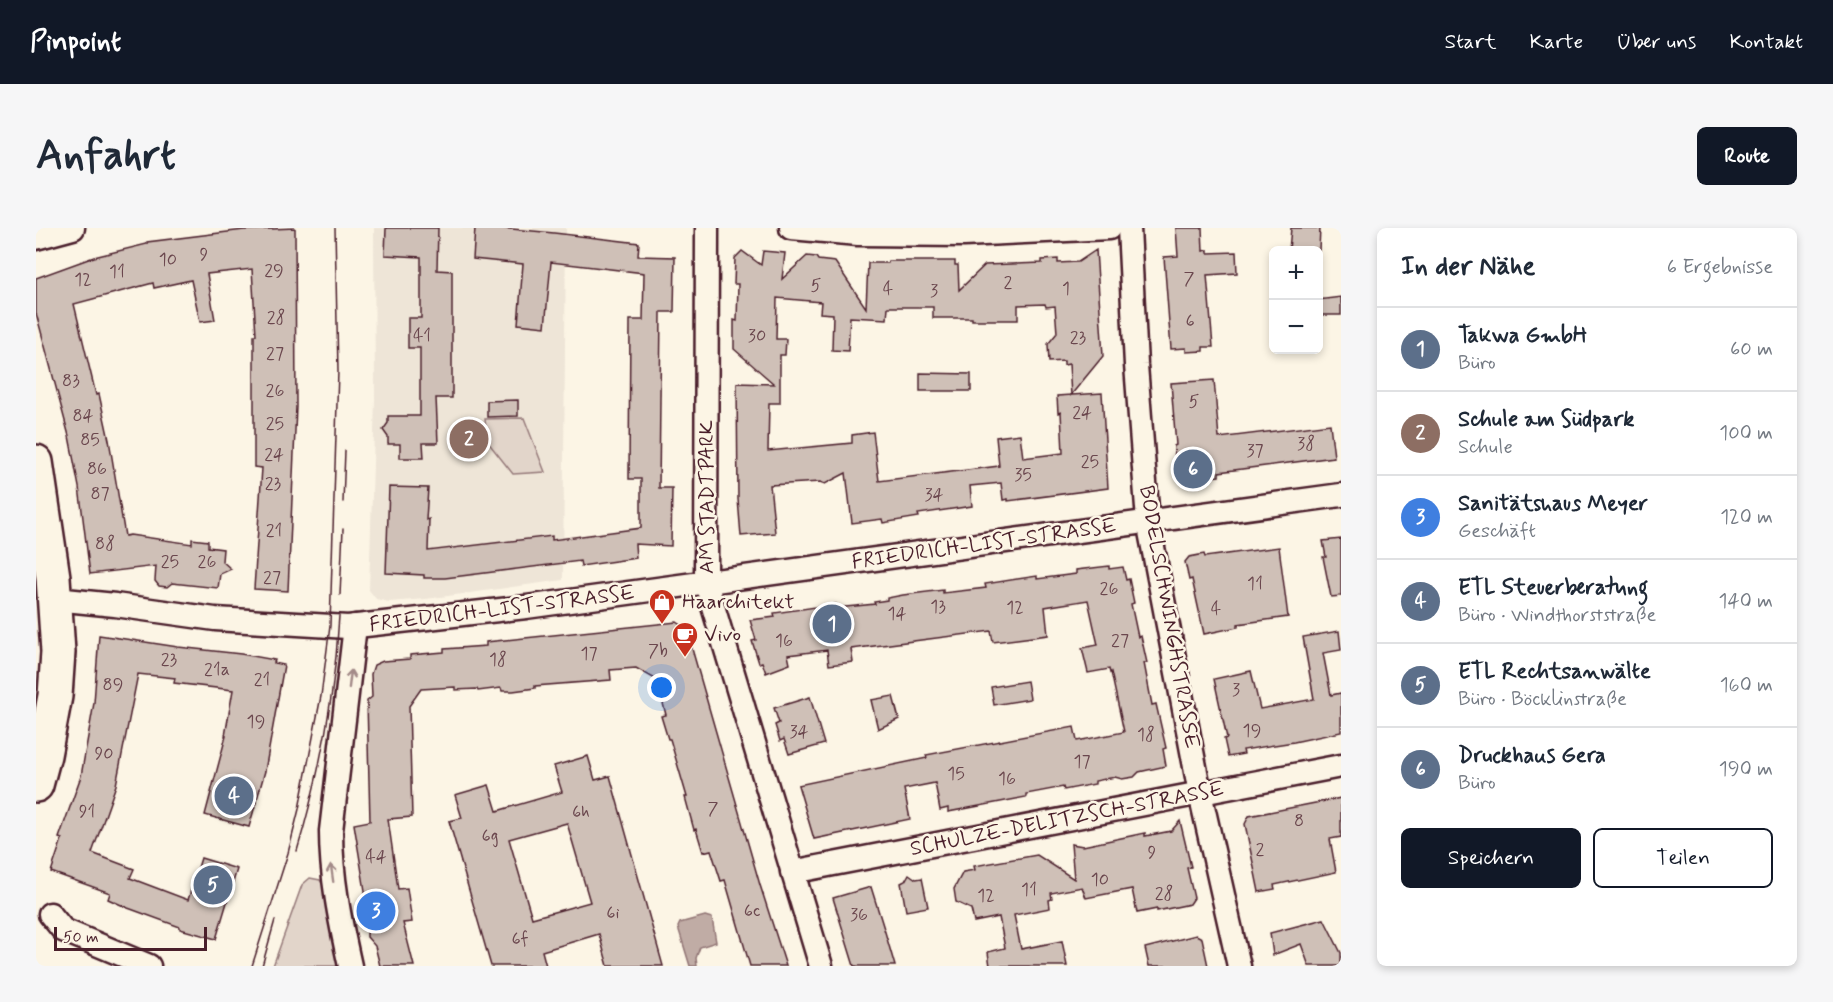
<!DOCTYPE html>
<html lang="de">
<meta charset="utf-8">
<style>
:root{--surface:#fff;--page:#f6f6f7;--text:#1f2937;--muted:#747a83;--line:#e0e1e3;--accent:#111827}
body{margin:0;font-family:Mynerve,sans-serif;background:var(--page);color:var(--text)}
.controls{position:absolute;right:18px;top:18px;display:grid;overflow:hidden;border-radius:9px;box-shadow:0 3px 9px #0003}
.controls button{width:54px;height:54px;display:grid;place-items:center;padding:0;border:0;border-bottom:2px solid var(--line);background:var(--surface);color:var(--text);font:30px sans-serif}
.scale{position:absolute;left:18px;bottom:15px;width:153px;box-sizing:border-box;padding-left:6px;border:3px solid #4a1f2b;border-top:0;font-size:16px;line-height:21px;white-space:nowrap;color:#4a1f2b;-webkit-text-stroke:4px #fcf5e5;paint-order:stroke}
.you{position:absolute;left:626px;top:460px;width:21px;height:21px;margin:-15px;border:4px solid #fff;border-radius:50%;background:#1a73e8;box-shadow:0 0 0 9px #1a73e833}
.badge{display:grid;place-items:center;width:39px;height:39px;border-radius:50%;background:var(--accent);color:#fff;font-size:20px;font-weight:700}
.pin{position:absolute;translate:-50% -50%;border:3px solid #fff;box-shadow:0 2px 6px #0006}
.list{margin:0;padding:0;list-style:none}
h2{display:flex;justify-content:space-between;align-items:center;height:78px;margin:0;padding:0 24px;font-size:26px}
h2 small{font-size:20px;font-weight:400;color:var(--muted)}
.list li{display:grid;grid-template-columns:39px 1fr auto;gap:18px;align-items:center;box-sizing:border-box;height:84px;padding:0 24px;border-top:2px solid var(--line)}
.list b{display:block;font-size:22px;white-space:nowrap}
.list p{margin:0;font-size:20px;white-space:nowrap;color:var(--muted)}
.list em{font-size:20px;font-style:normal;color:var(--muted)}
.actions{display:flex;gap:12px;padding:18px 24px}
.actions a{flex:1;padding:14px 0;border:2px solid var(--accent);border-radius:9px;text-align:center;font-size:21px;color:var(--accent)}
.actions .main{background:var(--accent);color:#fff}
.map{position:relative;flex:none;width:1305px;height:738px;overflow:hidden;border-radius:9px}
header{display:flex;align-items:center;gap:36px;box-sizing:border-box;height:84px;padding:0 30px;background:var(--accent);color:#fff}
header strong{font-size:28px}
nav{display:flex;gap:33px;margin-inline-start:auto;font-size:21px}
.intro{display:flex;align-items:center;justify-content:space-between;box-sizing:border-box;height:144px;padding:0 36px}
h1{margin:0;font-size:42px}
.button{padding:15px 27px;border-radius:9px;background:var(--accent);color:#fff;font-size:21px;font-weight:700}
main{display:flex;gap:36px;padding:0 36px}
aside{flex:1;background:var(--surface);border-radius:9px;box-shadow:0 3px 9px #0003}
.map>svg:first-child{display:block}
.built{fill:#eee5d7}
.green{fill:#e2d5ca;stroke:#967a7a;stroke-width:1.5}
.water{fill:#c0aca5;stroke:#917474;stroke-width:1.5}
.building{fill:#cfc0b7;stroke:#4a1f2b;stroke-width:1.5;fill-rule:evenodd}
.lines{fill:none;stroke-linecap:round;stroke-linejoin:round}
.street-casing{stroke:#4a1f2b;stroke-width:27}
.secondary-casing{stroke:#4a1f2b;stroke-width:38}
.street{stroke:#fcf5e5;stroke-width:22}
.secondary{stroke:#fcf5e5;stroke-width:33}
.tram{stroke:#4a1f2b;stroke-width:1.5}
.oneway{stroke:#a38a88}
.labels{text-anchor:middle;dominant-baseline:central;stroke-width:5;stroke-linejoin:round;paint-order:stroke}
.number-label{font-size:18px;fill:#6b474e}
.street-label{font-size:21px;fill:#4a1f2b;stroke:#fcf5e5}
.poi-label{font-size:21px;fill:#4a1f2b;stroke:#fcf5e5;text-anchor:start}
</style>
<header>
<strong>Pinpoint</strong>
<nav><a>Start</a><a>Karte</a><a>Über uns</a><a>Kontakt</a></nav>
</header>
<div class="intro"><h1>Anfahrt</h1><a class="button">Route</a></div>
<main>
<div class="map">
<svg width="1305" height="738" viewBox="0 0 1305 738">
<rect width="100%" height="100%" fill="#fcf5e5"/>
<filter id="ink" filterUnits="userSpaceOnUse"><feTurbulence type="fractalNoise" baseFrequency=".0167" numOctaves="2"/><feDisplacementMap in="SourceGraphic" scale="12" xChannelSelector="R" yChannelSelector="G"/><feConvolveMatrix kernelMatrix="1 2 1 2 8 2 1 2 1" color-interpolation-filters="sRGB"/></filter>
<g filter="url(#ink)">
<!-- built -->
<path class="built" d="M338 0H530L527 352 390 371 353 374 340 371 333 362 339 172Z"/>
<!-- green -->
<g class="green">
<path d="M488 190 509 244 477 246 451 213 449 191Z"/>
<path d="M274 650 284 652 288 658 305 738H237L266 657Z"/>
</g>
<!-- water -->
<path class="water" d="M669 688 676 690 680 714 664 719 660 730 661 738H654L642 699 644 695Z"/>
<!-- building -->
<g class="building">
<path d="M259 0 260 179 252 363 218 361 226 240 218 239V107H220L216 41 171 46 179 92 164 94 155 52 118 60 117 55 38 76 60 167 63 166 73 212 89 308 94 307 156 316V311L172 313V319L187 321 186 333 195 341 184 346 182 360 136 355 131 359 123 358 119 353 120 338 54 346 43 259 33 208 0 85V50L58 29 111 16V14L208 2Z"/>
<path d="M350 0H402L401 42 416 43V170H400L402 215H387L388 230H364V216H352V209L347 202 352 195V188H384V120H372V90H385V29L349 27Z"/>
<path d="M439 0H465L518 5 603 15 602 28 639 29 638 84H625L623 260H636L635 318 599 316 600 330 545 338 544 333 409 350H388V347L350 345 353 259 392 260 390 292 393 291 392 323 516 308V312L605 300V251H593L594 92H607L608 45 515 34 509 99 482 96 487 36 437 31Z"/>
<path d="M1140 0H1166L1167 23 1172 22V25L1200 24 1201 45 1171 47 1177 119H1167V123L1150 124V120L1135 121 1128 29 1142 28Z"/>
<path d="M1255 0H1284L1283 22H1253Z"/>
<path d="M1060 22 1067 128 1035 167 1033 136 1028 137V133L1013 134 1012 116 1021 105 1019 78 1010 79 1009 76 982 77V92H936V90H897V79H852L851 91 814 89 812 123 796 122 797 86 784 85 785 74 741 70 740 111H750L749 127H744V175H733L732 223 816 215V207L837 204 843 253 963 238 960 209 984 206 987 230 1027 225 1025 184 1022 185 1021 168 1066 165 1072 260 972 273V271L967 272 965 255 934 258 936 278 882 286 883 289 847 295 846 291 816 295 810 245 789 256 784 254 734 257 739 305 705 308 702 271 701 155 738 156 698 121V92L701 93 702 56H698L699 30 706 23 725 37 727 23 749 25 746 51 771 28 780 29 782 32 799 34 830 80 832 35H852V33H919V37H922L923 62 949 37 1006 35V32L1022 31V35L1042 34Z"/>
<path d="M1305 69V87H1282V72Z"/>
<path d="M884 145 935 146V163H884Z"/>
<path d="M1178 152 1183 210 1294 196 1298 229 1183 244V248L1151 251 1140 245 1138 218 1140 217 1135 155Z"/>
<path d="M482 172V188L451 189V173Z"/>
<path d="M1305 311V368L1295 369 1287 329H1290L1287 313Z"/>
<path d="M1243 319 1252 389 1202 396V399L1168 406 1156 351 1153 352 1149 334 1153 329 1168 326 1169 329Z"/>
<path d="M1073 338V341L1087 339 1090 352 1093 351 1098 375 1095 376 1102 409 1105 408 1111 435H1108L1116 477 1120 476 1130 520 1127 521 1130 538 1103 544 1098 549 1086 551 1079 549 1059 553V556L1028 562 1027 559 990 566V569L912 584V580L904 582 899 555 868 561 874 591 778 611 762 557 891 530 890 527 1038 499 1041 513 1088 504 1075 444 1074 445 1073 441 1052 445 1046 420 1062 417 1052 372 1009 379 1012 407 957 414 955 403 815 421 817 434 793 437 791 422 752 427 754 436 730 445 726 434 723 435 716 413 720 412 714 392 739 389 738 385 800 376V380L839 376 838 374 851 372V370L867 367 907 362V365L950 360 949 356 1001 348V351L1040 346V342Z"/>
<path d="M641 394 650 400 724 657 750 738H714L689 652 685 653 675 622 667 624 660 601 658 602 649 569H651L634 511H632L625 488 630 487 621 452 600 440 574 442 575 452 499 458V460L477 463H466L465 460 442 463 441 461 419 462V459L385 461 373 478 376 589 352 591 362 661 371 660 376 694 367 695 378 738H344L339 718 331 709V705L335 699 318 596 334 593 331 473 336 469 335 446 338 437 347 433 374 431V427L408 424V421L450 418V414Z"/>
<path d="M1303 403 1305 422 1287 425 1295 467 1305 465V504L1258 514 1207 522 1208 526 1192 529 1188 511 1191 510 1178 451 1215 443 1224 481 1278 471 1267 409Z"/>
<path d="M63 407 142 419 205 426 239 432 238 435 248 437 229 543 213 599 169 587 190 508H189L197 462 138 455 139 450 102 446 80 557 56 625 98 641 94 650 152 672 165 630 201 641 180 711 144 701V699L92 680 72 671 74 665 15 644 26 611 23 610 45 548 58 475Z"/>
<path d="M991 453 994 471 958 477 955 459Z"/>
<path d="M857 468 863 491 842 501 835 472Z"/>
<path d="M774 469 788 516 753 526 748 511 744 513 739 497 743 495 738 480Z"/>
<path d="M552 528 559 552 574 548 627 738H572L563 706 506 723 510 738H455L413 593 426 590 419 567 453 557 461 583 526 564 518 538ZM531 595 554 674 496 690 473 611Z"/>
<path d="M1305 570V609L1294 611 1300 644 1238 657 1239 661 1223 664 1209 596 1213 588Z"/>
<path d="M1144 593 1155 639 1151 640 1158 670 1154 676 1121 683V681L1101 685 1096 661 1050 670 1046 659 1015 665 1016 671 1013 672 1014 680 978 687 985 721 1026 713 1031 738H954L952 724 969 720 963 689 938 694 935 681 920 674 918 661 927 644 939 642 938 638 1001 627 1038 651 1035 616 1047 618 1109 605V608L1135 603Z"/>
<path d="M873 646 880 651 886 650 892 679 870 683 865 655 869 653Z"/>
<path d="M835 659 849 704 859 738H818L797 670Z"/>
<path d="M1288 691 1305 725V738H1273L1265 716 1237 727 1234 705Z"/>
<path d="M1160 707 1166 710 1172 738H1113L1109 720Z"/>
</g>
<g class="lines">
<!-- street casing -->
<g class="street-casing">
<g id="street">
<path d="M671 0 670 355 785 738"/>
<path d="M755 0 822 6 928 7 1073 0"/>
<path d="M1093 0 1100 137 1112 293 1164 565 1203 738"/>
<path d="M0 10 37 0"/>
<path d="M19 371 79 377 179 391 312 399 490 379 1305 267"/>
<path d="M756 644 1305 538"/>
<path d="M14 686 27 702 113 738"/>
<path d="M314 738C304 693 295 649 295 603L319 398"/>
</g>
</g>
<!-- secondary casing -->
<g class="secondary-casing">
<path id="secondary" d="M0 234 17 349 22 424 19 468 8 527 0 557"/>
</g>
<!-- street -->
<use href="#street" class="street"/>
<!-- secondary -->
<use href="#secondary" class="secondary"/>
<!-- tram -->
<g class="tram">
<path d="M307 274 309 223"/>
<path d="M304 367 307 301"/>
<path d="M261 623C284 546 299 468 303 388"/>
<path d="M216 738 252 625 263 581 285 468 294 398 302 143 299 0"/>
<path d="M226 738 239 692"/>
</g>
</g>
<!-- one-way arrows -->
<defs><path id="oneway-shaft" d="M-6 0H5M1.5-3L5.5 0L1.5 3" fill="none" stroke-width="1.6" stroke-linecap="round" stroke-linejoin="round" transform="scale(1.5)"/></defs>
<g class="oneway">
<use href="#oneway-shaft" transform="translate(314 451) rotate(-83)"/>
<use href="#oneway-shaft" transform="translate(296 645) rotate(-98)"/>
</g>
</g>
<!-- icons -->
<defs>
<g id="shop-pin" transform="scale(1.35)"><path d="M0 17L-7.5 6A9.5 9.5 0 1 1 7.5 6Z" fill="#c8321e" stroke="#fcf5e5"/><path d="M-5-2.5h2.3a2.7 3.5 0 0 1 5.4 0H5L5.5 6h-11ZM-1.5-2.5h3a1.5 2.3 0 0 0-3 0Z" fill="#fff"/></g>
<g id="cafe-pin" transform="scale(1.35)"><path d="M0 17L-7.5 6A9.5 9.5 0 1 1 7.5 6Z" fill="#c8321e" stroke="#fcf5e5"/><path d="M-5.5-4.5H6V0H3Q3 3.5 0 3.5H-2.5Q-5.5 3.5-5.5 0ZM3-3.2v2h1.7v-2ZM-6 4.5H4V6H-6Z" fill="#fff"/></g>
</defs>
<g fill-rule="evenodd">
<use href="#shop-pin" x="626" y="374"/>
<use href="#cafe-pin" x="649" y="407"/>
</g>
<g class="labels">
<!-- number labels -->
<g class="number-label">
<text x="168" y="27">9</text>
<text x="132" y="32">10</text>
<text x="238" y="43">29</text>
<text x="81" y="44">11</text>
<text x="1153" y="51">7</text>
<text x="47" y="52">12</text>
<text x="972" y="55">2</text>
<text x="780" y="58">5</text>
<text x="852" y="61">4</text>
<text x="1030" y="61">1</text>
<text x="898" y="63">3</text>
<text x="240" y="90">28</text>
<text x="1154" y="93">6</text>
<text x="386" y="108">41</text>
<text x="721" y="108">30</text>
<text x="1042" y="110">23</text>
<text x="239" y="126">27</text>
<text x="35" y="153">83</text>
<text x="239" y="163">26</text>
<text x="1158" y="174">5</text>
<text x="1046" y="185">24</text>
<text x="47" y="188">84</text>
<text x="239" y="196">25</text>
<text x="54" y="212">85</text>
<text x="1270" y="216">38</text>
<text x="1219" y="223">37</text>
<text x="238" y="227">24</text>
<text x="1054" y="234">25</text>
<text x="61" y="241">86</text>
<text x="987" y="247">35</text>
<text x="237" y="256">23</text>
<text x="64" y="266">87</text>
<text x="898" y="267">34</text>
<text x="238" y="303">21</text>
<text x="69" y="316">88</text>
<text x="134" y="334">25</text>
<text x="171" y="334">26</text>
<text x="236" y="350">27</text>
<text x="1219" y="356">11</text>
<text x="1073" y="361">26</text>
<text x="902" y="379">13</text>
<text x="979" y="380">12</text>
<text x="1180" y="381">4</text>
<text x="861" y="386">14</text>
<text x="748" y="413">16</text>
<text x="1084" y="413">27</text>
<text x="622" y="423">7b</text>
<text x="553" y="426">17</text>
<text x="133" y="432">23</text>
<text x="462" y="432">18</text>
<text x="181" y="442">21a</text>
<text x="226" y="452">21</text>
<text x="77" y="457">89</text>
<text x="1200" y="462">3</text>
<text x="220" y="494">19</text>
<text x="1216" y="503">19</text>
<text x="763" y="504">34</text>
<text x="1110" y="507">18</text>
<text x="68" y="526">90</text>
<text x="1046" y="534">17</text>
<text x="920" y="546">15</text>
<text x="971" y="551">16</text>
<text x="677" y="581">7</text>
<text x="51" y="584">91</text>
<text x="545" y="584">6h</text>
<text x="1263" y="593">8</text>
<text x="454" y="608">6g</text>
<text x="1224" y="622">2</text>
<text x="1116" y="625">9</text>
<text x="340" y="629">44</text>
<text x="1064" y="652">10</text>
<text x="993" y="662">11</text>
<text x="1128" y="666">28</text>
<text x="950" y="668">12</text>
<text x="716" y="683">6c</text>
<text x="577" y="685">6i</text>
<text x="823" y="687">36</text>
<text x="484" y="711">6f</text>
</g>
<!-- street labels -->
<g class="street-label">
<text transform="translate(671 269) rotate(-90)">AM STADTPARK</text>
<text transform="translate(948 316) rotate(-8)">FRIEDRICH-LIST-STRASSE</text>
<text transform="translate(466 381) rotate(-7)">FRIEDRICH-LIST-STRASSE</text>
<text transform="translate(1133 389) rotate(80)">BODELSCHWINGHSTRASSE</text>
<text transform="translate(1031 591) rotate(-11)">SCHULZE-DELITZSCH-STRASSE</text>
</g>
<!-- poi labels -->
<g class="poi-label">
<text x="646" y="374">Haarchitekt</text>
<text x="668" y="407">Vivo</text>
</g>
</g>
</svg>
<div class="controls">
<button>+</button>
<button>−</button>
</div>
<div class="scale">50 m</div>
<div class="you"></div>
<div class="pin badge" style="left:796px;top:396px;background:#5c6f8a">1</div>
<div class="pin badge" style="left:433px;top:211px;background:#8d6e63">2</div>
<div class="pin badge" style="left:340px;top:683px;background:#3f7fe0">3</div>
<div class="pin badge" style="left:198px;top:568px;background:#5c6f8a">4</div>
<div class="pin badge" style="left:177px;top:657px;background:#5c6f8a">5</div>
<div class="pin badge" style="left:1157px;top:241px;background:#5c6f8a">6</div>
</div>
<aside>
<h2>In der Nähe<small>6 Ergebnisse</small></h2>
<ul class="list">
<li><span class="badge" style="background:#5c6f8a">1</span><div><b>Takwa GmbH</b><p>Büro</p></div><em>60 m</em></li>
<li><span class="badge" style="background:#8d6e63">2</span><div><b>Schule am Südpark</b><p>Schule</p></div><em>100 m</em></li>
<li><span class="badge" style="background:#3f7fe0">3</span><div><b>Sanitätshaus Meyer</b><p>Geschäft</p></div><em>120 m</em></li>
<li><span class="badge" style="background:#5c6f8a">4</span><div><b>ETL Steuerberatung</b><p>Büro · Windthorststraße</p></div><em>140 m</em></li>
<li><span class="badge" style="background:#5c6f8a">5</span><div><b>ETL Rechtsanwälte</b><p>Büro · Böcklinstraße</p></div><em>160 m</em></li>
<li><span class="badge" style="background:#5c6f8a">6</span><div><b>Druckhaus Gera</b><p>Büro</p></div><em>190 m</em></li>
</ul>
<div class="actions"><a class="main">Speichern</a><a>Teilen</a></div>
</aside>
</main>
